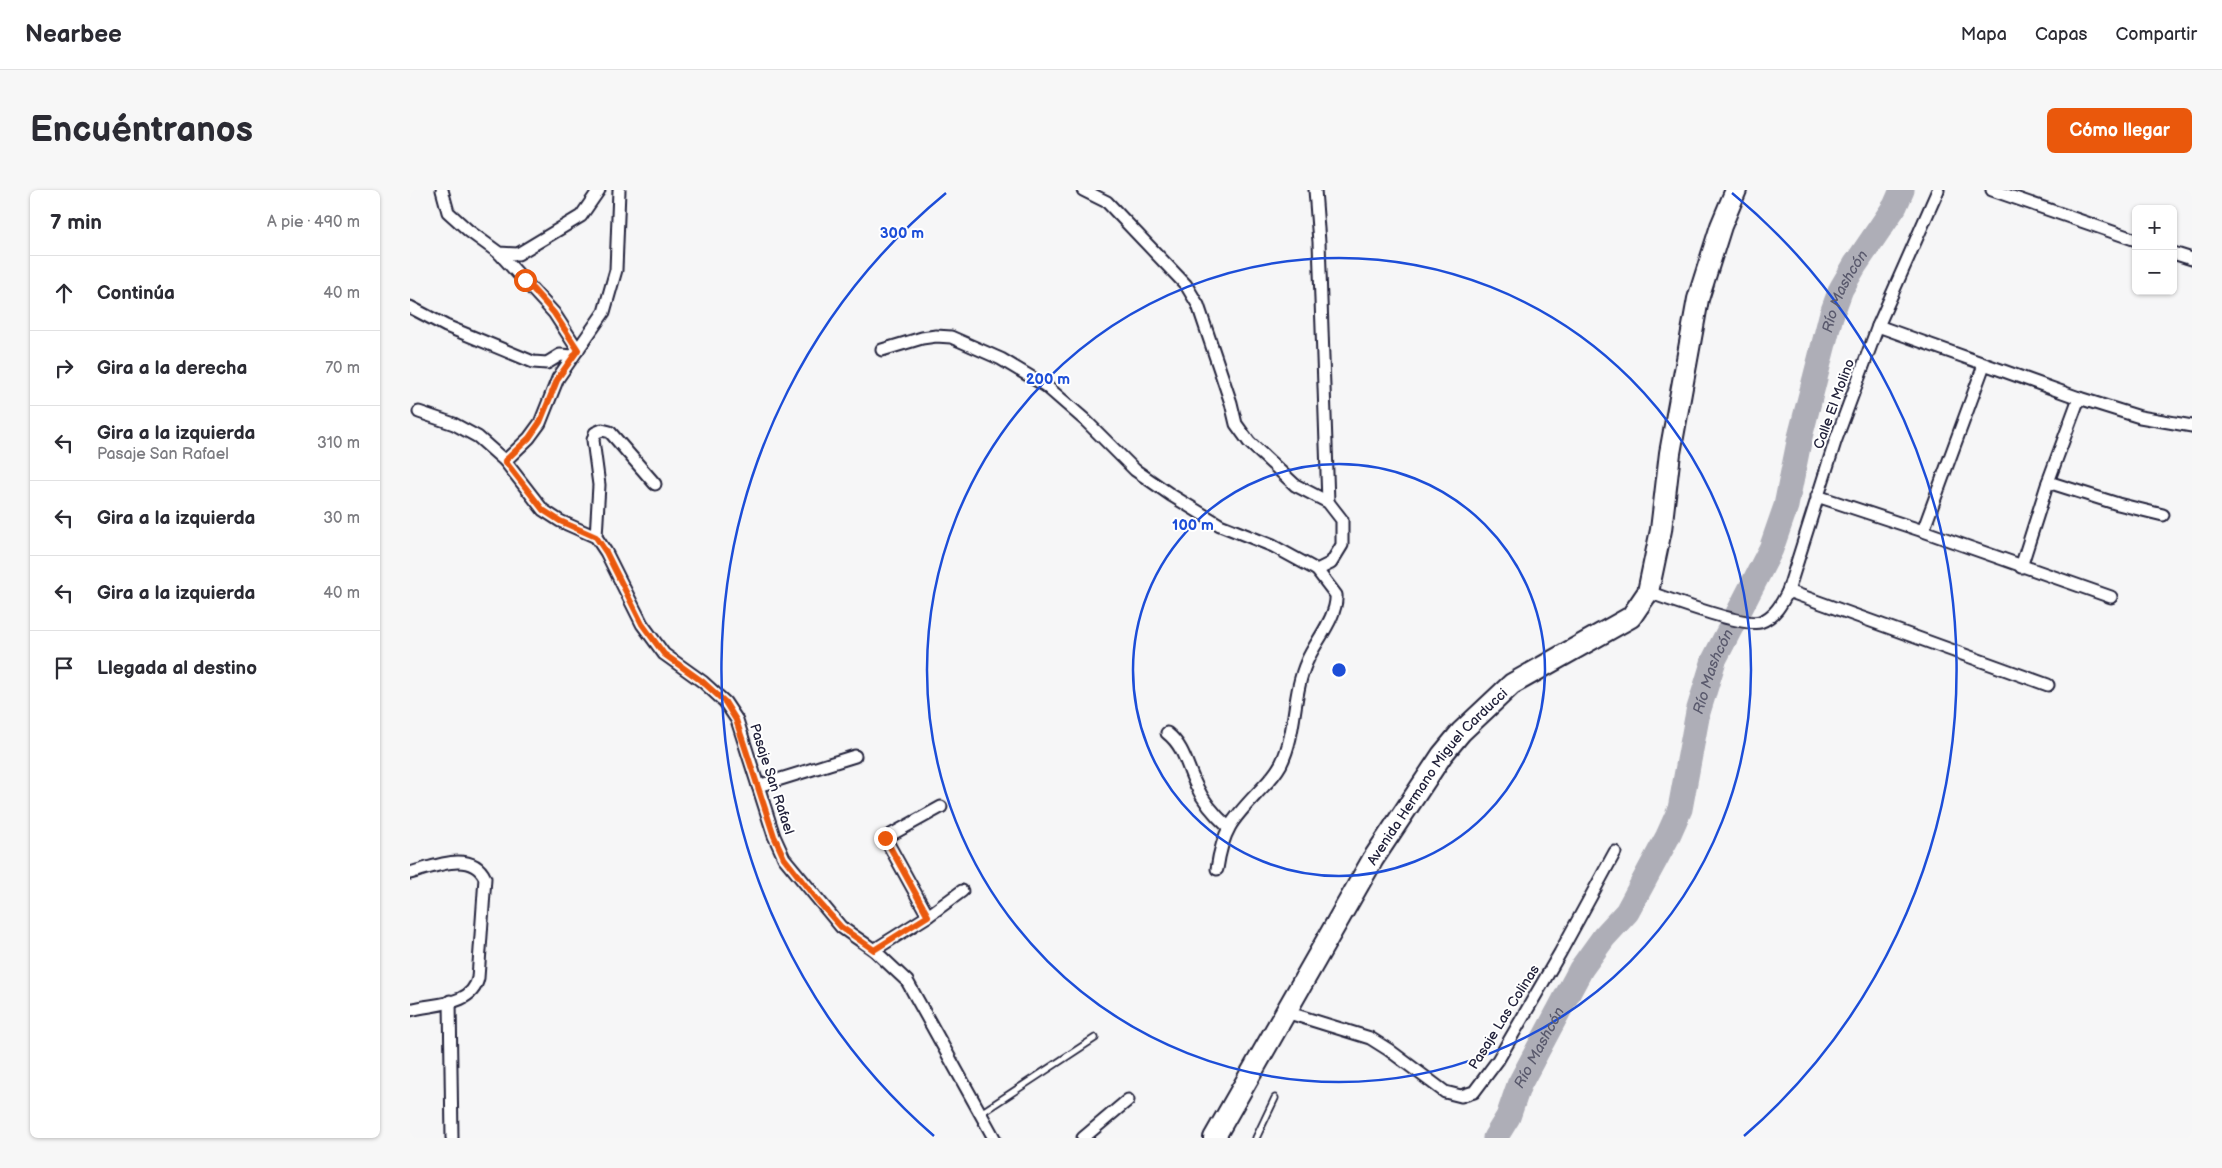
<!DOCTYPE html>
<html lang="es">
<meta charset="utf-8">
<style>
:root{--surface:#fff;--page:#f7f7f7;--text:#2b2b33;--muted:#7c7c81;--line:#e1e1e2;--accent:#ea580c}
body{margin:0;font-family:"Balsamiq Sans",sans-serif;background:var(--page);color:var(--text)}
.controls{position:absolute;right:15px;top:15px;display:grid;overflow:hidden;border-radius:8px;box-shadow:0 1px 4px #0004}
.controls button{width:45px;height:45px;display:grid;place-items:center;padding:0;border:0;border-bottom:1px solid var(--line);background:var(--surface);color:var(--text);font:25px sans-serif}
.stop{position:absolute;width:15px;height:15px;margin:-11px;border:4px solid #ea580c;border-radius:50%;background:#fff}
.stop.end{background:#ea580c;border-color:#fff;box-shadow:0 1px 5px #0008}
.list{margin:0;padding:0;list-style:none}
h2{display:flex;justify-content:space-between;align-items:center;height:65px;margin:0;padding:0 20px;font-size:21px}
h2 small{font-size:16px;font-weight:400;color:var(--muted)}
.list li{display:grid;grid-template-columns:32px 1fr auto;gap:15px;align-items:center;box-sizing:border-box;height:75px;padding:0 20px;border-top:1px solid var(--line)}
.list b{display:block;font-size:19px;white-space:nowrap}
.list p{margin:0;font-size:16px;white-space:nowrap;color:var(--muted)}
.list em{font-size:16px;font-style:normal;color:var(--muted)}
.icon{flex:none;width:28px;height:28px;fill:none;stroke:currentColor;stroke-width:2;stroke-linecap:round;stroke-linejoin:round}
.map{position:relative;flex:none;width:1782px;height:948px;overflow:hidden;border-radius:8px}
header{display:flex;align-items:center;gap:30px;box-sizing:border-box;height:70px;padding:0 25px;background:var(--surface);border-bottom:1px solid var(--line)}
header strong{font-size:24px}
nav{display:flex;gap:28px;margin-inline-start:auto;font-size:18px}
.intro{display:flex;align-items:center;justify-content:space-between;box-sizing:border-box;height:120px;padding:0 30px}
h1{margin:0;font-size:35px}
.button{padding:12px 22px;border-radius:8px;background:var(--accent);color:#fff;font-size:18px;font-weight:700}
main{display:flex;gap:30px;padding:0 30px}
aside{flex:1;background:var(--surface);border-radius:8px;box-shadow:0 1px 4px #0004}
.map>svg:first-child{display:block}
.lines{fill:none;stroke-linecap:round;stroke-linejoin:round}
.river{stroke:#aeaeb7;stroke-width:25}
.lane-casing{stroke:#22223b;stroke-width:9}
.street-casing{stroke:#22223b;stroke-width:15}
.highway-casing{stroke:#22223b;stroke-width:24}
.lane{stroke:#fff;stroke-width:5.5}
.street{stroke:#fff;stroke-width:11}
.highway{stroke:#fff;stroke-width:20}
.route{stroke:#ea580c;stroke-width:6}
.ring{fill:none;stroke:#1d4ed8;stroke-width:2.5}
.labels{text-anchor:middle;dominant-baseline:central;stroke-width:4;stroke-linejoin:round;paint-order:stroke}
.street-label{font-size:14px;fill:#22223b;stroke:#fff}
.water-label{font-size:15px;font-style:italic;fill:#5a5a6d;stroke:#fff}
.centre{fill:#1d4ed8;stroke:#fff;stroke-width:2.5}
.ring-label{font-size:15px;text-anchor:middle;font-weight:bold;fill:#1d4ed8;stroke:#fff;stroke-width:4;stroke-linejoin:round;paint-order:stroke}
</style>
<header>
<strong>Nearbee</strong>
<nav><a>Mapa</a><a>Capas</a><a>Compartir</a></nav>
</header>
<div class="intro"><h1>Encuéntranos</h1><a class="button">Cómo llegar</a></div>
<main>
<aside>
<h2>7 min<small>A pie · 490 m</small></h2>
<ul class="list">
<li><svg class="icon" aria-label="ahead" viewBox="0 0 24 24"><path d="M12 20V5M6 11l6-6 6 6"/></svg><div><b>Continúa</b></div><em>40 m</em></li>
<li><svg class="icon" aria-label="right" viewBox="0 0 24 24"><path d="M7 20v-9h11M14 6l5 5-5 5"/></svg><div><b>Gira a la derecha</b></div><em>70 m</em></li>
<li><svg class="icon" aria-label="left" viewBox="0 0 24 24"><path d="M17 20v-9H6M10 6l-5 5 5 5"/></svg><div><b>Gira a la izquierda</b><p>Pasaje San Rafael</p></div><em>310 m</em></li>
<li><svg class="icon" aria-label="left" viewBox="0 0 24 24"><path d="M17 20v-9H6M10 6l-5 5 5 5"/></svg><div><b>Gira a la izquierda</b></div><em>30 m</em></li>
<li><svg class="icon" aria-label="left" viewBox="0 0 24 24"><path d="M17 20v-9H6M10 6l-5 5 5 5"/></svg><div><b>Gira a la izquierda</b></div><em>40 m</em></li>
<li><svg class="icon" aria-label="arrive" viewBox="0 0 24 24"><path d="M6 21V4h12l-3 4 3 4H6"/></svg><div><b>Llegada al destino</b></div></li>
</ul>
</aside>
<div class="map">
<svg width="1782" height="948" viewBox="0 0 1782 948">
<rect width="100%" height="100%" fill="#f6f6f7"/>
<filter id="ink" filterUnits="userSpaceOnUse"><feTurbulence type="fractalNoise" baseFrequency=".02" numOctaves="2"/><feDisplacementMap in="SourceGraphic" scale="10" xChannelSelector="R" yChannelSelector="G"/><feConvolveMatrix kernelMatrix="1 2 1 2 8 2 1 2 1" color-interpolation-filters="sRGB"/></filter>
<g filter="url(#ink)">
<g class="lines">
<!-- river -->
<path class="river" id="s1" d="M1085 948 1098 927 1109 895 1171 779 1194 747 1217 722 1257 648 1270 619 1288 522 1304 470 1361 359 1376 316 1390 247 1421 126 1431 99 1445 75 1485 16 1492 0"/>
<!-- lane casing -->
<g class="lane-casing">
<g id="lane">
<path d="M571 923 685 848"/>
<path d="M846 948 865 908"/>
</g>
</g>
<!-- street casing -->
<g class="street-casing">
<g id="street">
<path d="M32 0 38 22 59 41 89 63 108 64 171 26 189 0"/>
<path d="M905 0 909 52 918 312"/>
<path d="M1582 0 1726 50"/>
<path d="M89 63 144 123 168 160"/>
<path d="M1763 63 1782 69"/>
<path d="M0 117 36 136 123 172 137 173 150 165 163 166"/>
<path d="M1468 136 1669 208 1730 227 1782 236"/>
<path d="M472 160 512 148 526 146 541 147 591 169 636 196 675 230 725 280 761 305 810 335 863 356 907 380 921 373 932 355V330L918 312 885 295 839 252 826 234 821 213 788 115 776 95 697 12 673 0"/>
<path d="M9 222 44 234 68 247 95 271 133 320 150 331 186 347 196 362 232 434 254 464 293 492 315 512 327 530 364 646 374 668 431 737 464 760 497 791 584 948"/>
<path d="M95 271 119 248 130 233 148 188 194 122 206 80 209 0"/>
<path d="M1638 292 1708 314 1753 325"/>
<path d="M1407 306 1513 341 1701 407"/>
<path d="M1513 341 1574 175"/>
<path d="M186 347 189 295 183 250 185 243 192 240 200 242 245 294"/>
<path d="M1611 377 1638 292 1669 208"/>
<path d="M1378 401 1638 495"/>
<path d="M1238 402C1258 409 1334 437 1350 432 1365 427 1372 413 1378 401L1425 252 1468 136 1528 0"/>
<path d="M757 543C775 557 777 578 787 597 794 613 805 625 818 637"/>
<path d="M348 596 445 566"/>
<path d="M807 679C813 637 824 628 852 598 859 591 866 583 871 574 887 542 882 504 897 471 905 452 928 426 926 405L907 380"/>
<path d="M0 683C23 677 62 659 75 688L68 788C62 817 23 813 0 820"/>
<path d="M518 726 475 648 531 617"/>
<path d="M464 760 518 726 552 701"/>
<path d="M40 811 42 948"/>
<path d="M876 822 960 848 979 860 1035 902 1051 906 1064 902 1088 870 1150 763 1205 662"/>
<path d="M673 948 718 910"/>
</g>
</g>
<!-- highway casing -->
<g class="highway-casing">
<g id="highway">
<path id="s2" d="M804 948 963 669 1032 565 1051 542 1102 494 1221 427 1238 402 1251 340 1260 263 1288 109 1311 36 1326 0"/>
</g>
</g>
<!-- lane -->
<use href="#lane" class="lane"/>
<!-- street -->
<use href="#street" class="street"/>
<!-- highway -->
<use href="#highway" class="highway"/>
</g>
</g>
<g class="lines" filter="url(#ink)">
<!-- route -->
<path class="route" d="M115 90 144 123 168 160 148 188 130 232 119 248 95 271 133 320 150 331 186 347 196 362 232 434 254 464 293 492 315 512 326 530 364 646 374 668 407 710 431 737 464 760 518 726 475 648"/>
</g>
<!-- distance rings -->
<g class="ring">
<circle cx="929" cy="480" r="206"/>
<circle cx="929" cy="480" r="412"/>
<path d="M524 946A618 618 0 0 1 536 3M1322 3A618 618 0 0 1 1334 946"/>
</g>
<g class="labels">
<!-- street labels -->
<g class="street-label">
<text transform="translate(1424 214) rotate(-70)">Calle El Molino</text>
<text stroke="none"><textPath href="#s2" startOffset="426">Avenida Hermano Miguel Carducci</textPath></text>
<text transform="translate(362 589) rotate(72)">Pasaje San Rafael</text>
<text transform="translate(1094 827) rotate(-58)">Pasaje Las Colinas</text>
</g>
<!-- water labels -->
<g class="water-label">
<text stroke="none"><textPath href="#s1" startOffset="926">Río Mashcón</textPath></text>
<text stroke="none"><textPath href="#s1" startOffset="521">Río Mashcón</textPath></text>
<text stroke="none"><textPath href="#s1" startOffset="101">Río Mashcón</textPath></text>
</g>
</g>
<circle cx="929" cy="480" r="8" class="centre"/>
<g class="ring-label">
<text x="492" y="48">300 m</text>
<text x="638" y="194">200 m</text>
<text x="783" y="340">100 m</text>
</g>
</svg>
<div class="controls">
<button>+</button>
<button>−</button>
</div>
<div class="stop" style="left:115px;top:90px"></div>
<div class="stop end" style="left:475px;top:648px"></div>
</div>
</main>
